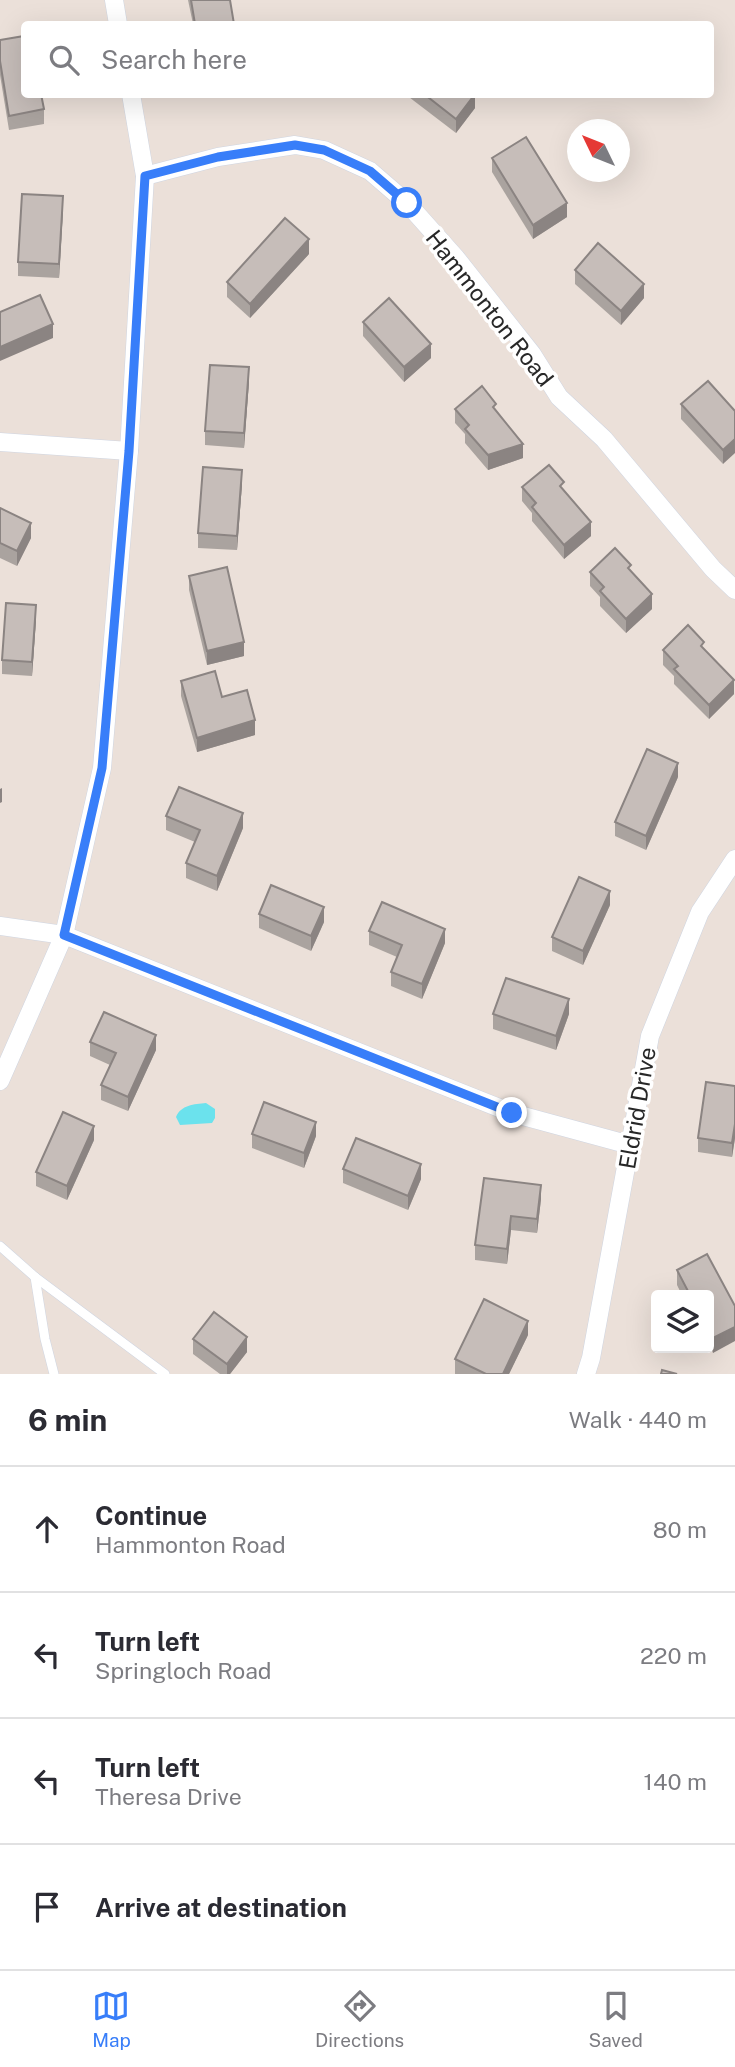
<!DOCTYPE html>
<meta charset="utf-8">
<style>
:root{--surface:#fff;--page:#f7f7f7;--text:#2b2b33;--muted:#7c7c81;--line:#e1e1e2;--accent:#387ef9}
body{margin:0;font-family:"Public Sans",sans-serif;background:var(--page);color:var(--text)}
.controls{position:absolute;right:21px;bottom:21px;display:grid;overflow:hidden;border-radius:7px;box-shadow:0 7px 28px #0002}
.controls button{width:63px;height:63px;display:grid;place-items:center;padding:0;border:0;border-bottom:2px solid var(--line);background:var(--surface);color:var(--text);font:35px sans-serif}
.compass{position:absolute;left:567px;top:119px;width:63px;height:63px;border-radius:50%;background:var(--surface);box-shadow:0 7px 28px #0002;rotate:313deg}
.stop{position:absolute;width:21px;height:21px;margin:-16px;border:5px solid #387ef9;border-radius:50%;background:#fff}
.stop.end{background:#387ef9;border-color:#fff;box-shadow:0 2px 7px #0008}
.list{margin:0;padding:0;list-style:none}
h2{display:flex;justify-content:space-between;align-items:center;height:91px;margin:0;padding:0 28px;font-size:30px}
h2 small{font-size:23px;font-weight:400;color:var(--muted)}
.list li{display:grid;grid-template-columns:46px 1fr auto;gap:21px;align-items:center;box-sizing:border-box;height:126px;padding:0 28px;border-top:2px solid var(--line)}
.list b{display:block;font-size:26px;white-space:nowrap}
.list p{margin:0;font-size:23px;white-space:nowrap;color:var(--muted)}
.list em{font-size:23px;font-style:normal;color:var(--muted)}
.icon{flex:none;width:38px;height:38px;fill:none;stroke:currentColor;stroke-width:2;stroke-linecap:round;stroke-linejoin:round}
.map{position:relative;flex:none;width:735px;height:1374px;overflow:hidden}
.search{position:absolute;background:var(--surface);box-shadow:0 7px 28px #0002;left:21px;right:21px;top:21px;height:77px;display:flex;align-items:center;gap:18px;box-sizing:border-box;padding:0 24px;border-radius:7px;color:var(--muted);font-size:26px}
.sheet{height:595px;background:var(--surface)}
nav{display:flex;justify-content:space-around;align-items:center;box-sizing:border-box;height:98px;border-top:2px solid var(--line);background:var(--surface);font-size:19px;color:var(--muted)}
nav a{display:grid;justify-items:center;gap:4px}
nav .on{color:var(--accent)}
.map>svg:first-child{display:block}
.water{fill:#6be2ed}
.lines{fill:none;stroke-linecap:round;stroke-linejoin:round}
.service-casing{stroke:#cfd5e1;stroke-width:10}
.minor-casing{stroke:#cfd5e1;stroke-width:19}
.service{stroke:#fff;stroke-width:9}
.minor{stroke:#fff;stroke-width:18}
.wall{fill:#aaa39f}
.shaded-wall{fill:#8b8482}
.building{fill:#c6bdb9;stroke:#8b8482;stroke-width:2}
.route{stroke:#387ef9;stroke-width:9}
.labels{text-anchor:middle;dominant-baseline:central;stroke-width:7;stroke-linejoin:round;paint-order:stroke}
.street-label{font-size:23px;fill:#282828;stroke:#fff}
</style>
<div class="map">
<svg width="735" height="1374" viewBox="0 0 735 1374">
<rect width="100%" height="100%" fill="#ebe0d9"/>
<!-- water -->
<path class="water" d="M206 1103 215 1109V1118L212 1123 180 1125 176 1117C181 1105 194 1104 206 1103Z"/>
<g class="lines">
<!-- service casing -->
<g class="service-casing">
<g id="service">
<path d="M0 1246 35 1277 165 1374"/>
<path d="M35 1277 45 1339 54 1374"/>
</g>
</g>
<!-- minor casing -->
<g class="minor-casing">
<g id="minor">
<path d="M114 0 118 24"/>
<path d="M145 176 218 157 295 145 324 150 370 171 407 203 456 258 532 354 559 397 604 439 713 569 735 590"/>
<path d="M0 442 129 451"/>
<path d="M0 926 64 935 512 1113 630 1145"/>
<path d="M0 1081 64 935 102 768 129 451 145 176 131 94"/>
<path d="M586 1374 591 1358 650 1036 700 912 735 859"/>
</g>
</g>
<!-- service -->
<use href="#service" class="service"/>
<!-- minor -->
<use href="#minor" class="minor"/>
</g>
<!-- wall -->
<g class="wall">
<path d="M188 0H230L234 24H193Z"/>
<path d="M0 40 44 109V124L9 130 0 75Z"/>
<path d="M405 94H475V108L456 133Z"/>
<path d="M492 158 567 217 533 239 492 172Z"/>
<path d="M63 210 59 278 18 276V262Z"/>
<path d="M309 254 250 318 227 297V282Z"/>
<path d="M575 270 644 298 621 325 575 284Z"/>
<path d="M363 322 431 358 404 382 363 336Z"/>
<path d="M249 382 244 448 205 445V431Z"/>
<path d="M681 404 735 411 723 464 681 419Z"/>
<path d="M455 409 496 411 523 458 488 470 465 443V434L455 423Z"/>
<path d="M242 484 237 550 198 548V533Z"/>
<path d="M522 487 564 490 591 536 564 559 532 521V513L522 501Z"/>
<path d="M0 508 31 538 17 566 0 558Z"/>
<path d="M590 572H631L652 609 626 633 600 606V597L590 586Z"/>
<path d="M189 576 244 656 207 665 189 590Z"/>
<path d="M36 620 32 676 2 674V660Z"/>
<path d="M704 649 734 694 709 719 674 684V676L663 665V650Z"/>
<path d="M181 681 222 697 255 735 197 752 181 696Z"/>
<path d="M678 777 646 850 615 836V822Z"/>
<path d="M166 816 243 828 217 891 186 878V863L195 842 166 830Z"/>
<path d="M610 905 583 965 552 951V937Z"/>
<path d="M259 914 324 922 311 951 259 928Z"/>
<path d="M369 931 445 943 422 999 391 986V972L397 957 369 945Z"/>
<path d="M493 1014H569L556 1050 493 1029Z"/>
<path d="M90 1042 156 1050 128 1111 101 1100V1085L110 1065 90 1056Z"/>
<path d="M735 1086V1138L732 1157 698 1152V1138Z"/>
<path d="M252 1134 316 1136 304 1168 252 1148Z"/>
<path d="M94 1140 67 1200 36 1186V1172Z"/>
<path d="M343 1169 421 1179 408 1210 343 1183Z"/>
<path d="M484 1178 541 1199 537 1233 511 1230 507 1264 475 1260V1245Z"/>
<path d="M677 1270 735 1306 713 1353 709 1345V1295H682L677 1285Z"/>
<path d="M528 1335 509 1374H455V1359Z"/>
<path d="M193 1339 247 1352 230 1374H220L193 1354Z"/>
</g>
<!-- shaded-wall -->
<g class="shaded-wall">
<path d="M475 94V108L456 133V119Z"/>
<path d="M63 196V210L59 278V264Z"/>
<path d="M567 203V217L533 239V225Z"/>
<path d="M309 239V254L250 318V304Z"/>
<path d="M644 284V298L621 325V311Z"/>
<path d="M53 324V338L0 361V347Z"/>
<path d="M431 344V358L404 382V367Z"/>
<path d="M249 367V382L244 448V433Z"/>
<path d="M735 439V453L723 464V450Z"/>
<path d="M523 444V458L488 470V455Z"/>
<path d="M242 470V484L237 550V536Z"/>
<path d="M591 522V536L564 559V545Z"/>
<path d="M31 523V538L17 566V551Z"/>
<path d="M652 594V609L626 633V619Z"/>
<path d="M36 605V620L32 676V662Z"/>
<path d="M244 642V656L207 665V651Z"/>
<path d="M734 680V694L709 719V705Z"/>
<path d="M255 720V735L197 752V738Z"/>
<path d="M678 763V777L646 850V836Z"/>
<path d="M2 788V802L0 803V789Z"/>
<path d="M243 813V828L217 891V876Z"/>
<path d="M610 891V905L583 965V951Z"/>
<path d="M324 907V922L311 951V936Z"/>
<path d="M445 929V943L422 999V984Z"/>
<path d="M569 999V1014L556 1050V1036Z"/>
<path d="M156 1035V1050L128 1111V1097Z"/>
<path d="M316 1122V1136L304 1168V1153Z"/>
<path d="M735 1124V1138L732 1157V1143Z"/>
<path d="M94 1126V1140L67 1200V1186Z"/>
<path d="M421 1164V1179L408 1210V1196Z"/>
<path d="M541 1185V1199L537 1233V1219Z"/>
<path d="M511 1216V1230L507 1264V1249Z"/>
<path d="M528 1321V1335L509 1374H503Z"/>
<path d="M735 1327V1341L713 1353V1338Z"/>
<path d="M247 1337V1352L230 1374H227V1364Z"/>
</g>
<!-- building -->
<g class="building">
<path d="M191 0H230L234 24H195Z"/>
<path d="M24 36V94H41L44 109 9 116 0 61V40Z"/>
<path d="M424 94H475L456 119Z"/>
<path d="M526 137 567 203 533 225 492 158Z"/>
<path d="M22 194 63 196 59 264 18 262Z"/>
<path d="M285 218 309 239 250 304 227 282Z"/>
<path d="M598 243 644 284 621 311 575 270Z"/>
<path d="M40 295 53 324 0 347V312Z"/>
<path d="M389 298 431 344 404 367 363 322Z"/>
<path d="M210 365 249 367 244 433 205 431Z"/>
<path d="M708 381 735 411V439L723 450 681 404Z"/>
<path d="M482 386 496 404 493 407 523 444 488 455 465 429 469 425 455 409Z"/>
<path d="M549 465 564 482 560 486 591 522 564 545 532 507 536 503 522 487Z"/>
<path d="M203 467 242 470 237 536 198 533Z"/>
<path d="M0 508 31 523 17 551 0 543Z"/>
<path d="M615 548 631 565 628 568 652 594 626 619 600 591 604 587 590 572Z"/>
<path d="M227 567 244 642 207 651 189 576Z"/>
<path d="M6 603 36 605 32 662 2 660Z"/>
<path d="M688 625 704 642 701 646 734 680 709 705 674 669 678 666 663 650Z"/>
<path d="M215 671 222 697 247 690 255 720 197 738 181 681Z"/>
<path d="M647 749 678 763 646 836 615 822Z"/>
<path d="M179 787 243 813 217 876 186 863 200 830 166 816Z"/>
<path d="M579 877 610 891 583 951 552 937Z"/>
<path d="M271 885 324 907 311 936 259 914Z"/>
<path d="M382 902 445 929 422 984 391 972 402 945 369 931Z"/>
<path d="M506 978 569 999 556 1036 493 1014Z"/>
<path d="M104 1012 156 1035 128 1097 101 1085 116 1053 90 1042Z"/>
<path d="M706 1082 735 1086V1124L732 1143 698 1138Z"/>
<path d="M264 1102 316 1122 304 1153 252 1134Z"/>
<path d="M63 1112 94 1126 67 1186 36 1172Z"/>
<path d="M356 1138 421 1164 408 1196 343 1169Z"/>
<path d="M484 1178 541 1185 537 1219 511 1216 507 1249 475 1245Z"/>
<path d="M707 1254 735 1306V1327L713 1338 709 1330V1295H690L677 1270Z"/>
<path d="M484 1299 528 1321 503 1374H486L455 1359Z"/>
<path d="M214 1312 247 1337 227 1364 193 1339Z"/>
<path d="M662 1370 677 1374H661Z"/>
</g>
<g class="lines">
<!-- route -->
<path class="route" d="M407 203 370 171 324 150 295 145 218 157 145 176 129 451 102 768 64 935 512 1113"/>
</g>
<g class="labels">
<!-- street labels -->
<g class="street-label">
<text transform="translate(490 308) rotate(52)">Hammonton Road</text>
<text transform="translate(637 1108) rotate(-80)">Eldrid Drive</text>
</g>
</g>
</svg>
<div class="controls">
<button><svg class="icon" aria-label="layers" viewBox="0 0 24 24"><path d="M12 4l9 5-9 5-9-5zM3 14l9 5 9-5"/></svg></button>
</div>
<svg class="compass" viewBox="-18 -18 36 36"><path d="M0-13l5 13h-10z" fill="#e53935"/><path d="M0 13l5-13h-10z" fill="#7c7c81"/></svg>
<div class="stop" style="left:407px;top:203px"></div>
<div class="stop end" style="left:512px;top:1113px"></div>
<div class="search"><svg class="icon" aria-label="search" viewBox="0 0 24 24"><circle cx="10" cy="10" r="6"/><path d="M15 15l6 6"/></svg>Search here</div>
</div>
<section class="sheet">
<h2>6 min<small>Walk · 440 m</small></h2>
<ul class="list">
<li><svg class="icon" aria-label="ahead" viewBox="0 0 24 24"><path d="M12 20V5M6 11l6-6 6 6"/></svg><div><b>Continue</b><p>Hammonton Road</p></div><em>80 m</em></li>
<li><svg class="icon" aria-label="left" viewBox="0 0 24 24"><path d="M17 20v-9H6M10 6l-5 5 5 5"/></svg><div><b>Turn left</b><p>Springloch Road</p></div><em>220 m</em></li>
<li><svg class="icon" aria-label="left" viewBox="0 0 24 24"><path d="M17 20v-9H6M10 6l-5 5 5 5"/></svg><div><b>Turn left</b><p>Theresa Drive</p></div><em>140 m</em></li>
<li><svg class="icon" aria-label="arrive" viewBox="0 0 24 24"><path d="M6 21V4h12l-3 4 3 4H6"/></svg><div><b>Arrive at destination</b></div></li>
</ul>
</section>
<nav>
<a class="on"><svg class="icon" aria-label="map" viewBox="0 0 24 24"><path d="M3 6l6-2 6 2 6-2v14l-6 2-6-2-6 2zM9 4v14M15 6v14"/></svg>Map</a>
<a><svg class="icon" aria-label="directions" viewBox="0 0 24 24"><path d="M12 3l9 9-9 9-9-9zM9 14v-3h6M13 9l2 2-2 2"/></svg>Directions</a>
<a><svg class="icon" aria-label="saved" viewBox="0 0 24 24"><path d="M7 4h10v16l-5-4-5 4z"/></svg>Saved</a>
</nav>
